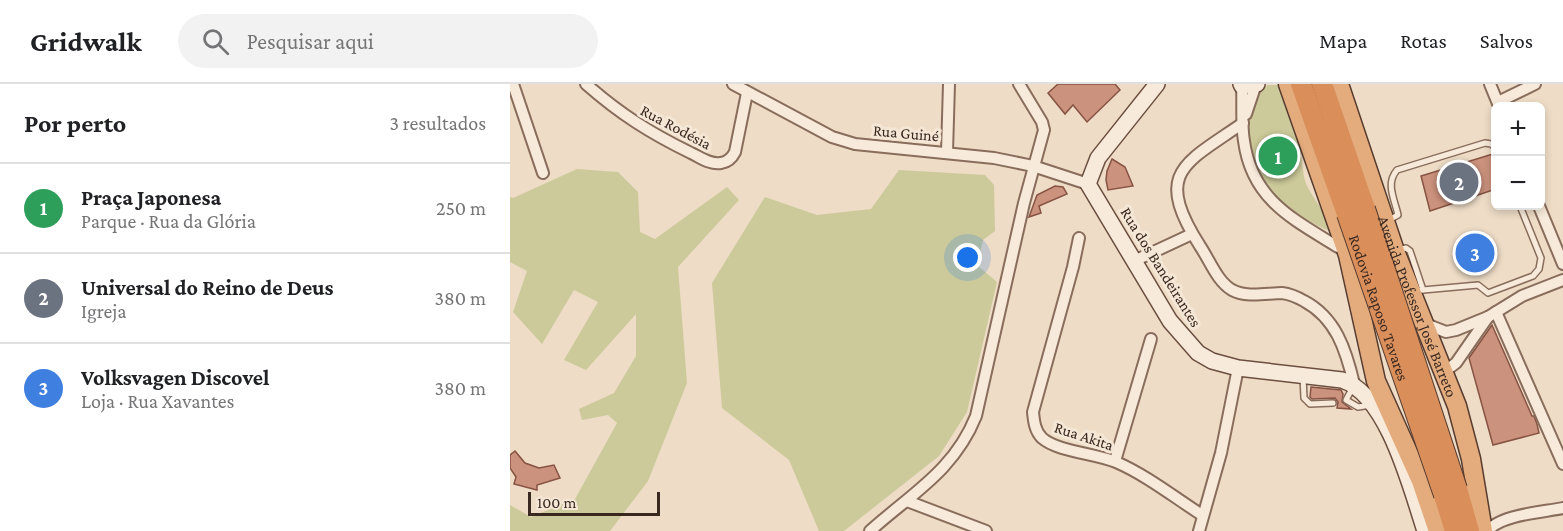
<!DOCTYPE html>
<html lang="pt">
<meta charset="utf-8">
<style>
:root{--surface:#fff;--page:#f2f2f2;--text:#202124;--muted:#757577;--line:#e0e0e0;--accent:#972d3e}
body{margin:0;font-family:"Crimson Pro",serif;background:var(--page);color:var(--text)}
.controls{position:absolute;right:18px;top:18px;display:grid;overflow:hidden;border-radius:9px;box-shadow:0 3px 9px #0003}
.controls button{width:54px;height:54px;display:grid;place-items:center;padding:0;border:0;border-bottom:2px solid var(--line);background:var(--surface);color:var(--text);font:30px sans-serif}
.scale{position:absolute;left:18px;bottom:15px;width:132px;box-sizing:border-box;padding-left:6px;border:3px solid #392820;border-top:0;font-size:16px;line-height:21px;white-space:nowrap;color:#392820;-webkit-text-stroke:4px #f5e7d6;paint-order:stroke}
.you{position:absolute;left:458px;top:174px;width:21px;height:21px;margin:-15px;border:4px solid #fff;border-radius:50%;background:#1a73e8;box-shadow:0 0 0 9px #1a73e833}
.badge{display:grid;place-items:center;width:39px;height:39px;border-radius:50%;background:var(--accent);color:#fff;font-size:20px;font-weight:700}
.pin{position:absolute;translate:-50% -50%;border:3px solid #fff;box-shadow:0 2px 6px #0006}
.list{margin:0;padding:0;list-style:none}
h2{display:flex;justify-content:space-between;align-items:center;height:78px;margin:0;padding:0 24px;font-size:26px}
h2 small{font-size:20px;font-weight:400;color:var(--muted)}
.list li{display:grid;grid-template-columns:39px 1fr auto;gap:18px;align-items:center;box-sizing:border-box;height:90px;padding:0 24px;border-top:2px solid var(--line)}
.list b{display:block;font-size:22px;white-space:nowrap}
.list p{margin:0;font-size:20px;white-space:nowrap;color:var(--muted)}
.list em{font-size:20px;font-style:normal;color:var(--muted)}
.icon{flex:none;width:33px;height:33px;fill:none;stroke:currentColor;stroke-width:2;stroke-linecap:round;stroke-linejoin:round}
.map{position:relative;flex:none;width:1053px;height:447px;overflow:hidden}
header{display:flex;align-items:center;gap:36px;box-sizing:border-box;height:84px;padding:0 30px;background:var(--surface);border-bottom:2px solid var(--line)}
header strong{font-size:28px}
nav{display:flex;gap:33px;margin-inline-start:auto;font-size:21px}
.search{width:420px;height:54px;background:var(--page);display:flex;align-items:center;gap:15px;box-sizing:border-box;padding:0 21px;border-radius:33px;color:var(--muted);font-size:22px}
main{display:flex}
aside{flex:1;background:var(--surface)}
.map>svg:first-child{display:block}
.green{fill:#ccca9a}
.building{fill:#cb927d;stroke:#875343;stroke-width:1.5}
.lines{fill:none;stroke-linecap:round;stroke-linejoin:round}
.service-casing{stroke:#896d5c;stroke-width:8}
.minor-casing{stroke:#896d5c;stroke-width:14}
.secondary-casing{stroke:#6b4e3f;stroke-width:18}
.trunk-casing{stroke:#573c30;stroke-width:21}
.motorway-casing{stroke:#573c30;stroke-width:22}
.service{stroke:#f8eada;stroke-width:5}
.minor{stroke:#f8eada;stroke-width:10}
.secondary{stroke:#f8eada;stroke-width:15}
.trunk{stroke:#e4ac7d;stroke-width:18}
.motorway{stroke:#da8e5a;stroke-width:20}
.motorway-bridge-casing{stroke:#573c30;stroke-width:22;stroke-linecap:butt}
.motorway-bridge{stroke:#da8e5a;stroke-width:20}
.labels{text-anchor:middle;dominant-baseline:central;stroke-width:6;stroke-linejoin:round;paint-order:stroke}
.street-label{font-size:16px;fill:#392820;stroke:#f5e7d6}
</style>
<header>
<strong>Gridwalk</strong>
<div class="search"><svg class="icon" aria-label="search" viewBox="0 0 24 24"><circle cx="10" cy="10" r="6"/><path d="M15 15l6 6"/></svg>Pesquisar aqui</div>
<nav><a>Mapa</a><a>Rotas</a><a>Salvos</a></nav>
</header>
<main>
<aside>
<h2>Por perto<small>3 resultados</small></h2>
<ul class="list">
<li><span class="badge" style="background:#2e9e5b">1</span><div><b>Praça Japonesa</b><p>Parque · Rua da Glória</p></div><em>250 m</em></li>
<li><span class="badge" style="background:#6b7280">2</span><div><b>Universal do Reino de Deus</b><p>Igreja</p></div><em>380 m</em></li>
<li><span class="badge" style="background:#3f7fe0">3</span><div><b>Volksvagen Discovel</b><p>Loja · Rua Xavantes</p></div><em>380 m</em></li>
</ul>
</aside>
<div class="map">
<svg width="1053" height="447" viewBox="0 0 1053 447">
<rect width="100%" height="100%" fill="#eedcc6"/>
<!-- green -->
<g class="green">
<path d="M758 1H767C774 10 788 48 790 61 792 74 792 91 797 102 806 119 818 133 826 150 806 141 785 132 770 117 742 88 722 31 758 1Z"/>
<path d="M67 85 108 88 128 108 130 148 145 155 217 103 229 116 168 183 177 299 138 397 100 447H0V421L21 433 65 415 107 339 98 331 72 336 69 325 104 309 126 272V230L76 286 54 276 88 218 64 206 32 260 3 228 17 187 0 178V113L3 114Z"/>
<path d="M389 86 475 91 484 101 485 147 473 156 467 181 487 198 457 328 429 372 334 447H309L279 376 212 324 202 199 255 113 307 131 361 125Z"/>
</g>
<!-- building -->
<g class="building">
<path d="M548 0H605L610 6 577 38 563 21 555 30 538 9Z"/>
<path d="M986 69V105L920 127 911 92Z"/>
<path d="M602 75 615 83 623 102 598 106 596 96 597 87Z"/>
<path d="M545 102 553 103 557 110 529 122 531 129 519 133 527 111Z"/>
<path d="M982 241 1022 332H1024L1027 340 1029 349 983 361 959 274Z"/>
<path d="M801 303 831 306 833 310 832 318 841 325 827 324 828 318 825 314 802 315 800 313Z"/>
<path d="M5 367 15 379 29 384 44 381 50 394 27 401V406L4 400 6 393 0 384V371Z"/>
</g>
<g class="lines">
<!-- service casing -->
<g class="service-casing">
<g id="service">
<path d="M877 137 888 131C885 116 875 100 887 86L975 59 981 60 986 64"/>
<path d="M887 166 896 164 900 167 913 206H911"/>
<path d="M913 206 968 201 978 209 1023 192 1029 185 1031 174 1010 122"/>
<path d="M793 293 794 314 800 320 823 319"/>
<path d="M843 303 836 316 848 323 861 321"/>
</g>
</g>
<!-- minor casing -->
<g class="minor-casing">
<g id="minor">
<path d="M3 0 33 89"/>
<path d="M76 0C110 30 140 49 181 69 190 73 200 81 211 79 218 78 222 74 225 68L237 9"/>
<path d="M223 0 322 53 345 60 484 74 523 82 578 100"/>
<path d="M980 0 989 22"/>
<path d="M732 2C733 20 731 40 734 57 742 116 783 135 828 163"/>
<path d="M988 18 1025 0"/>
<path d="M736 30 746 0"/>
<path d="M733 39C674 80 643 88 690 162 700 177 707 197 722 206 737 214 757 209 772 209 780 210 787 213 794 217 826 234 836 266 844 300"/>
<path d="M437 68 439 0"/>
<path d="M1029 122 1053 180"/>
<path d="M569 154 563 183 523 328C524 338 525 347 532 354 548 368 585 369 606 378 636 391 664 413 692 431"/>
<path d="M624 177 682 150"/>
<path d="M986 228 1053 380"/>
<path d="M913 239 936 248 946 246 978 233 1012 212 1053 196"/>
<path d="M934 288 946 279 978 233"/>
<path d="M605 377 641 255"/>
<path d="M397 417 476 447"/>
<path d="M360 447C401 410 444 387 466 332L514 119 534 46 532 38 509 0"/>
<path d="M689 447 711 369 728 284"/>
<path d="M978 447C989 431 1033 428 1053 424"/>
</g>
</g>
<!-- secondary casing -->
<g class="secondary-casing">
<g id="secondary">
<path d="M647 0 588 74 578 100 660 237 688 269 702 277 728 284 832 296C878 311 901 405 915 447"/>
<path d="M731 0 732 2 747 0"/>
</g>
</g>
<!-- trunk casing -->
<g class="trunk-casing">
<g id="trunk">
<path d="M778 0 838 171 866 297 911 397 928 447"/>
<path id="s1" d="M829 0 885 167 947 322 961 375 973 447"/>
</g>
</g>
<!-- motorway casing -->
<g class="motorway-casing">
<g id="motorway">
<path d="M791 0 837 130"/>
<path d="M812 0 855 125"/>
<path d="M947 405 959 447"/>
<path d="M934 411 945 447"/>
</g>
</g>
<!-- service -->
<use href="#service" class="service"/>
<!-- minor -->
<use href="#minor" class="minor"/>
<!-- secondary -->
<use href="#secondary" class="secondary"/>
<!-- trunk -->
<use href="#trunk" class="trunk"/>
<!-- motorway -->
<use href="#motorway" class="motorway"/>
<!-- motorway-bridge casing -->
<g class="motorway-bridge-casing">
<g id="motorway-bridge">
<path d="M855 125 947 405"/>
<path id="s2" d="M837 130 934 411"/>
</g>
</g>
<!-- motorway-bridge -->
<use href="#motorway-bridge" class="motorway-bridge"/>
</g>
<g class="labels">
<!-- street labels -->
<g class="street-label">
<text transform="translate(166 43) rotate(28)">Rua Rodésia</text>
<text transform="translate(396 49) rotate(5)">Rua Guiné</text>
<text transform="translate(651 183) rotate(58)">Rua dos Bandeirantes</text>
<text stroke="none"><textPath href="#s1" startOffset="236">Avenida Professor José Barreto</textPath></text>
<text stroke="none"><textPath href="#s2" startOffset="99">Rodovia Raposo Tavares</textPath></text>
<text transform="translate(574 352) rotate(18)">Rua Akita</text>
</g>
</g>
</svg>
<div class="controls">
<button>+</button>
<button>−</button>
</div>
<div class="scale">100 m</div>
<div class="you"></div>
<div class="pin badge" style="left:768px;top:72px;background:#2e9e5b">1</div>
<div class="pin badge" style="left:949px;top:98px;background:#6b7280">2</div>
<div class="pin badge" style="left:965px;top:169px;background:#3f7fe0">3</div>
</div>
</main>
